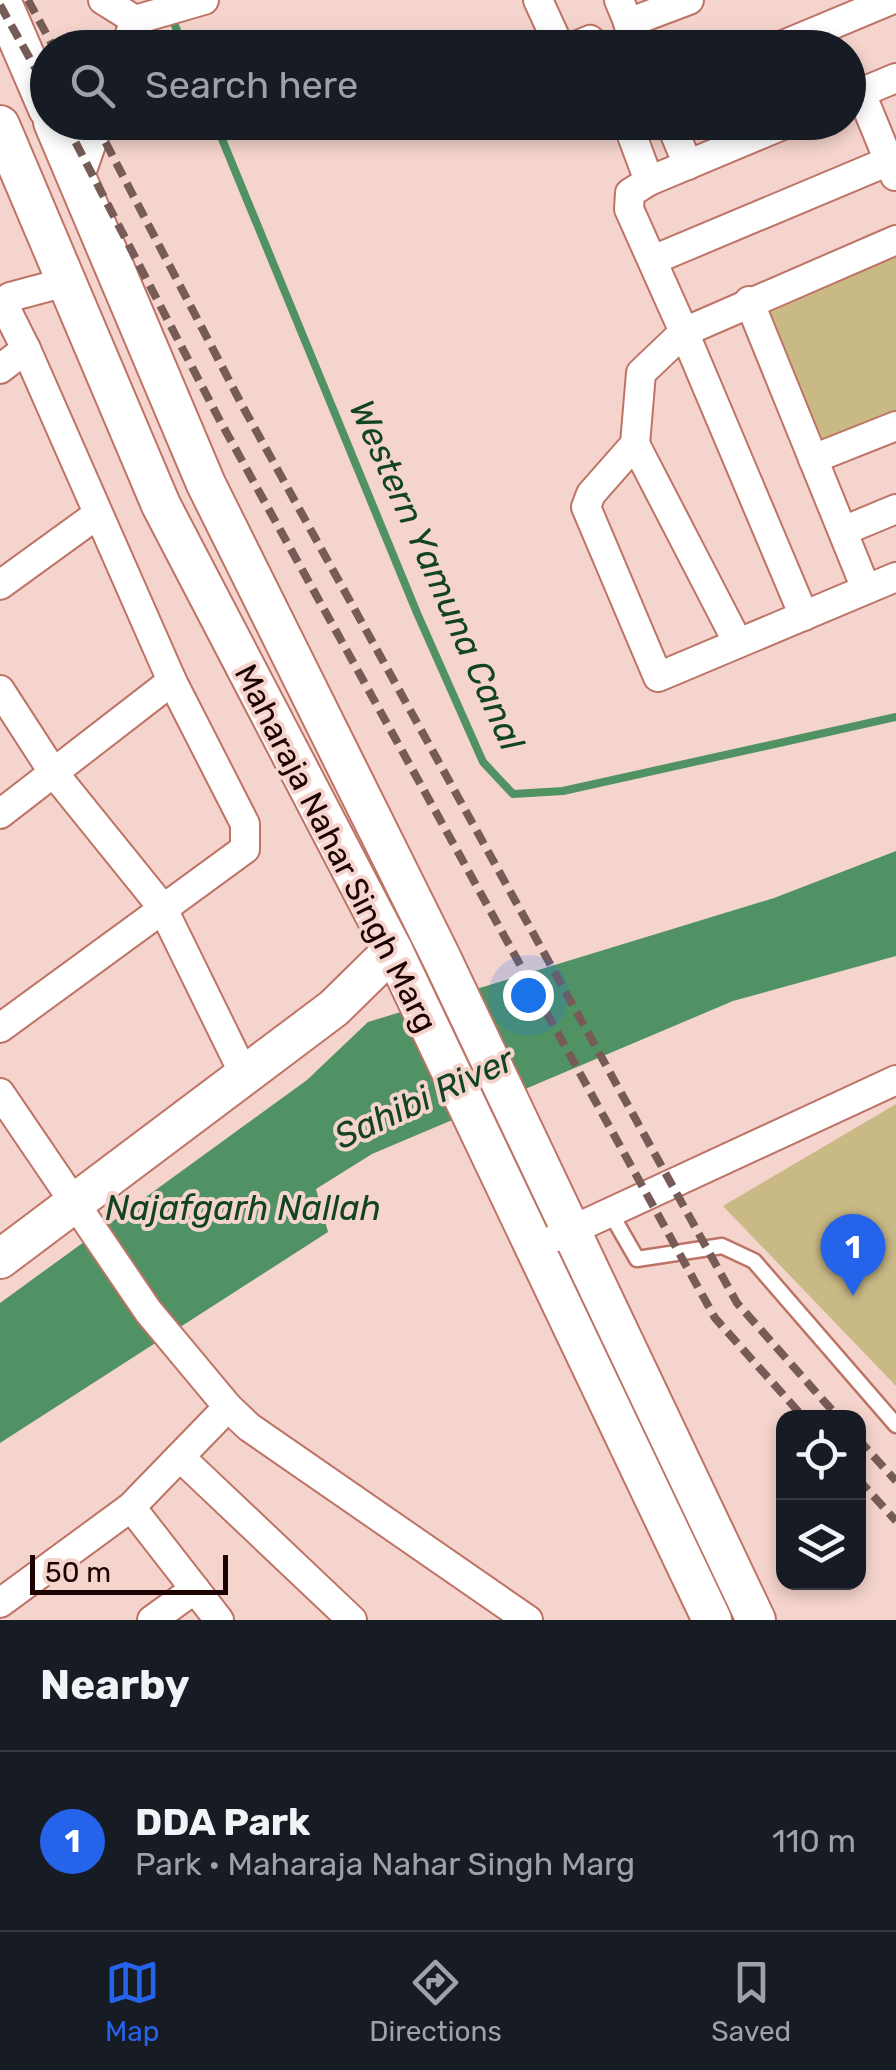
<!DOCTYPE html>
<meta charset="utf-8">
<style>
:root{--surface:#171b24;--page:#242831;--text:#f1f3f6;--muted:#9ea1a6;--line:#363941;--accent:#2563eb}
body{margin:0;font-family:Rubik,sans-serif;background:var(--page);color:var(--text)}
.controls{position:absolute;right:30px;bottom:30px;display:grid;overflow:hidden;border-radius:20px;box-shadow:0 5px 15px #0003}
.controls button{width:90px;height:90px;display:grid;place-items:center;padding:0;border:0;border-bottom:2px solid var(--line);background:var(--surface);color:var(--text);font:50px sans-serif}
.scale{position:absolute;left:30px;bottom:25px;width:198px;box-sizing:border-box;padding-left:10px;border:5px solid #1c0301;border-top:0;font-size:28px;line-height:35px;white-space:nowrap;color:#1c0301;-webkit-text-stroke:8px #f5d4cd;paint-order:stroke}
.you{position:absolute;left:528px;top:995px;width:35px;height:35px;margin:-25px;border:8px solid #fff;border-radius:50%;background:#1a73e8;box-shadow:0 0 0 15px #1a73e833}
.badge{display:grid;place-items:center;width:65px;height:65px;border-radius:50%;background:var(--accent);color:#fff;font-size:32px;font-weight:700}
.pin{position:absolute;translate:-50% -82px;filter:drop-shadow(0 2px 5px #0008)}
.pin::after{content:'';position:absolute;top:52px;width:35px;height:30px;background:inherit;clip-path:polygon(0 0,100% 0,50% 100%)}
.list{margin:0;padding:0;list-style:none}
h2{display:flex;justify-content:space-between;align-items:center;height:130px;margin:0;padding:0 40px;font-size:42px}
h2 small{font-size:32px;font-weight:400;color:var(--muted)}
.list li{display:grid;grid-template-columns:65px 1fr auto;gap:30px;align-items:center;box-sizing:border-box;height:180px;padding:0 40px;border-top:2px solid var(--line)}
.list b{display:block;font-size:38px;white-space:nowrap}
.list p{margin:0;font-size:32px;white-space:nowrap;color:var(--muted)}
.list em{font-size:32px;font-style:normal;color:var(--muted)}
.icon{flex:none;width:55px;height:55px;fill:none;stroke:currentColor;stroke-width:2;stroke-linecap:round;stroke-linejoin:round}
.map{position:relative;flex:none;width:896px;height:1620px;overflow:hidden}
.search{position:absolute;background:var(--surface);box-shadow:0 5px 15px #0003;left:30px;right:30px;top:30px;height:110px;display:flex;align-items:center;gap:25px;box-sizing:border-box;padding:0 35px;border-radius:55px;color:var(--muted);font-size:38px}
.sheet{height:310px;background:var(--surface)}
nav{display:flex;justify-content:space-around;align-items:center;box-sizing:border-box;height:140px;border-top:2px solid var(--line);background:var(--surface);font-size:28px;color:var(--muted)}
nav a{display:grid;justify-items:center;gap:5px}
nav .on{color:var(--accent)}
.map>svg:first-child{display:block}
.green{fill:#c9b985}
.water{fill:#519265}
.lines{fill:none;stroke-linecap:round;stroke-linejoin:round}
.stream{stroke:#519265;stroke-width:8}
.lane-casing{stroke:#bd7465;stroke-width:19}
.street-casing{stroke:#bd7465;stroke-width:32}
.secondary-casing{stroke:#bd7465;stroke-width:42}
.lane{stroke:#fff;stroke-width:14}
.street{stroke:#fff;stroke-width:28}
.secondary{stroke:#fff;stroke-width:38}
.rail{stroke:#775b57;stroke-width:8;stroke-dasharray:15 8;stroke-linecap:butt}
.labels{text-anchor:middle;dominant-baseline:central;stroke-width:8;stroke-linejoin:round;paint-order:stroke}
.street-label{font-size:32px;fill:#1c0301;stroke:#f5d4cd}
.water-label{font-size:35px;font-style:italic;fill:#114324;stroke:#f5d4cd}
</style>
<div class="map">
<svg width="896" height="1620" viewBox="0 0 896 1620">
<rect width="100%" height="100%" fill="#f5d4cd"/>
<!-- green -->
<g class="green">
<path d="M896 250V418L824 447 766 301Z"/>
<path d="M896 1104V1386L723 1206Z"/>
</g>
<!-- water -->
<path class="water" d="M896 851V956L733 1001 372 1154 316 1189 328 1232 0 1443V1303L307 1080 368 1022 774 898Z"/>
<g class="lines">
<!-- stream -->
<g class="stream">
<path d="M170 13 184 48"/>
<path d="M215 122 417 613 483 762 513 794 563 791 896 717"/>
</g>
<!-- lane casing -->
<g class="lane-casing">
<path id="lane" d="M610 1212 637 1259 722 1246 754 1261 896 1425"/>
</g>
<!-- street casing -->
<g class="street-casing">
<g id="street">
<path d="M103 0 135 20"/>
<path d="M538 0 560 48"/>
<path d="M619 0 639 48"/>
<path d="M135 20 204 0"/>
<path d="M628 23 689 0"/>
<path d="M125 48 135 20"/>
<path d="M571 48 590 40 599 48"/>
<path d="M776 48 891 0"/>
<path d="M861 93 895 176"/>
<path d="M848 98 896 78"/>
<path d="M627 122 649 181"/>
<path d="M670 122 688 165"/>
<path d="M790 122 649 181 630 193 629 209 684 332 641 373 635 444 591 494 586 507 658 677 896 577"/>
<path d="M78 182 99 122"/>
<path d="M653 260 889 161"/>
<path d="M749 301 866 589"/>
<path d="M0 369 26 349 6 309 10 297 66 282"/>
<path d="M635 444 738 643"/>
<path d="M813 459 896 426"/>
<path d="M843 531 896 509"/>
<path d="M0 585 98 514"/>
<path d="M804 616 684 332 896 240"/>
<path d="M0 690 53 772 162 907 244 1074"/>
<path d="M0 814 172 681 26 349"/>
<path d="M0 1028 245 849V824L170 677"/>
<path d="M0 1093 148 1311 228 1407 131 1507 219 1620"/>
<path d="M557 1237 896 1080"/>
<path d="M228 1407 249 1427 528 1620"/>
<path d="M180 1457 352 1620"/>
<path d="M0 1603 131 1507"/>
<path d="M152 1620 195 1589"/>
</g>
</g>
<!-- secondary casing -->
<g class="secondary-casing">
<g id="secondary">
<path d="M1 0 48 109"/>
<path d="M53 122 206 484 440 955 756 1620"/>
<path d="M0 125 161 505 393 950 712 1620"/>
<path d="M0 1259 334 1008 393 950"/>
</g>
</g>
<!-- lane -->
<use href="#lane" class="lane"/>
<!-- street -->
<use href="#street" class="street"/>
<!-- secondary -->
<use href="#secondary" class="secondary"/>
<!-- rail -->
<g class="rail">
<path d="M28 0 54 48"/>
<path d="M0 5 48 91"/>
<path d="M65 122 219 419 715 1318 804 1418"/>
<path d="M95 122 243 407 737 1303 839 1418"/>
<path d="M858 1439 896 1481"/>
<path d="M858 1479 896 1521"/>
</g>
</g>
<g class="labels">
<!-- street labels -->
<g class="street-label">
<text transform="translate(336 848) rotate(63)">Maharaja Nahar Singh Marg</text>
</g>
<!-- water labels -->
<g class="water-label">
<text transform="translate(437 575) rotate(66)">Western Yamuna Canal</text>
<text transform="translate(424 1098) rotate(-25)">Sahibi River</text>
<text x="243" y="1208">Najafgarh Nallah</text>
</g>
</g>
</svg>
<div class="controls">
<button><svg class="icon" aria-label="locate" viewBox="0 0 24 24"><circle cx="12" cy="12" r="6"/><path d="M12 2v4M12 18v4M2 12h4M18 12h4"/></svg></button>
<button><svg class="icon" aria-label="layers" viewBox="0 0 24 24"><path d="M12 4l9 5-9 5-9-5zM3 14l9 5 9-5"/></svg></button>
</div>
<div class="scale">50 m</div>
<div class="you"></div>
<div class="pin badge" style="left:853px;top:1296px">1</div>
<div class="search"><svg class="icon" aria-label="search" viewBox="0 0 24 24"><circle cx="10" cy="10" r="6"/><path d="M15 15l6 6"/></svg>Search here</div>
</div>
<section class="sheet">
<h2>Nearby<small></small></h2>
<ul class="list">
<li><span class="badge">1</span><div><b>DDA Park</b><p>Park · Maharaja Nahar Singh Marg</p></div><em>110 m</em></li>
</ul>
</section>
<nav>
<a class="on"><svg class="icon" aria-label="map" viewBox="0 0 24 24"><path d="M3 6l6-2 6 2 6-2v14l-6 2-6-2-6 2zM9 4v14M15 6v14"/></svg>Map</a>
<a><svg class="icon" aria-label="directions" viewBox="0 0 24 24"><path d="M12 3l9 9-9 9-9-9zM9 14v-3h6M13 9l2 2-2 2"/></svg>Directions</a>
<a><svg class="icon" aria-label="saved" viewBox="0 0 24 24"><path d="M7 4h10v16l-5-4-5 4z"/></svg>Saved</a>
</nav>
